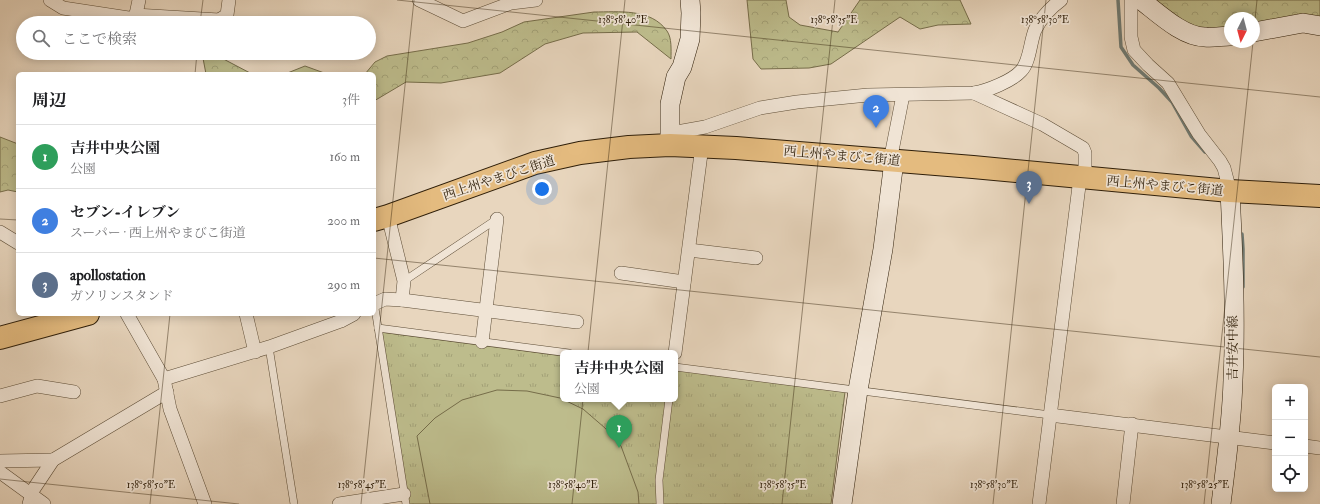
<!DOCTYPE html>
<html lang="ja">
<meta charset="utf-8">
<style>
:root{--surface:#fff;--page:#f6f6f6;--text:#202124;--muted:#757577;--line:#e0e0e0;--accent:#d93025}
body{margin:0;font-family:"IM FELL Double Pica","Noto Serif JP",serif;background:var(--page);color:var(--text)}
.controls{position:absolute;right:12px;bottom:12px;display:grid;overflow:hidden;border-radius:6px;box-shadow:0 2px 10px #0003}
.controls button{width:36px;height:36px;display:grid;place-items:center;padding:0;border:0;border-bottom:1px solid var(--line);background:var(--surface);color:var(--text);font:20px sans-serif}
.compass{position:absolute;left:1224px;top:12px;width:36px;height:36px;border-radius:50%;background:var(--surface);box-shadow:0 2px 10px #0003;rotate:186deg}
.you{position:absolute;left:542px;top:189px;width:14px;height:14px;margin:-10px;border:3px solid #fff;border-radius:50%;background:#1a73e8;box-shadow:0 0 0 6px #1a73e833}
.badge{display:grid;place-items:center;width:26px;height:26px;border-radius:50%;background:var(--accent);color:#fff;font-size:13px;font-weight:700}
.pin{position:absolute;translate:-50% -33px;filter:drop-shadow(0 1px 2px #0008)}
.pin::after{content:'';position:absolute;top:21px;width:14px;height:12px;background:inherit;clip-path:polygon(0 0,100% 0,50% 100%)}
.popup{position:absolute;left:560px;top:350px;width:118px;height:52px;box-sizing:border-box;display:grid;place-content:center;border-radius:6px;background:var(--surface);filter:drop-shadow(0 1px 3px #0005);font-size:13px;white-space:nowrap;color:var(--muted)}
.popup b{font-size:15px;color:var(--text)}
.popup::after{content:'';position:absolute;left:50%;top:100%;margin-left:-8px;border:8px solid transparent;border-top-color:var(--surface)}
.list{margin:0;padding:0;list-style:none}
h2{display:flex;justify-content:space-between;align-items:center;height:52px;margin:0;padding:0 16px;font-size:17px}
h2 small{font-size:13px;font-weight:400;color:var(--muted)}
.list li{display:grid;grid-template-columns:26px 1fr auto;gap:12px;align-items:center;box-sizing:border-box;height:64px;padding:0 16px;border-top:1px solid var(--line)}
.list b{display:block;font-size:15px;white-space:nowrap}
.list p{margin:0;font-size:13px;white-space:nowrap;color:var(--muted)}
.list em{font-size:13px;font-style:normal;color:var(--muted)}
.icon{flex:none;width:22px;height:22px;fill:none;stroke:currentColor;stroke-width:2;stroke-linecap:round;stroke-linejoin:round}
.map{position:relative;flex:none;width:1320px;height:504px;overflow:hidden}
.search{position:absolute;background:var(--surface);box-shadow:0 2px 10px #0003;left:16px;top:16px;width:360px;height:44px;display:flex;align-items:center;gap:10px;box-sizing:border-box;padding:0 14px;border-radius:22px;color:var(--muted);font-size:15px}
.panel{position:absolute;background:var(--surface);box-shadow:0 2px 10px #0003;left:16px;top:72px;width:360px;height:244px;border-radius:6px}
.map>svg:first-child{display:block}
.grass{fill:url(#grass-tufts);stroke:#766d4a}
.forest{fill:url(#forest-crowns);stroke:#766d4a}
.garden{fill:#bdbc8c;stroke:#766d4a}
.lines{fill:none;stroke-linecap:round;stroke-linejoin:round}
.stream{stroke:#6f7a73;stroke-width:3.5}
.lane-casing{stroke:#5c4c36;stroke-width:8}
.street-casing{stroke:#5c4c36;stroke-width:14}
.secondary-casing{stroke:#2e1e09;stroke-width:20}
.highway-casing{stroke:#2e1e09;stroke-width:24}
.lane{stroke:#f0e4d5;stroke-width:7}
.street{stroke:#f0e4d5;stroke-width:13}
.secondary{stroke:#f0e4d5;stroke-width:19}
.highway{stroke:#e4bb7f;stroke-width:22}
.ticks{fill:none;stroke:#2e1e09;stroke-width:1;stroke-opacity:0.45}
.labels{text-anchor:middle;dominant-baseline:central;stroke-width:3.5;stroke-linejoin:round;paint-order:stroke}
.street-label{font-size:13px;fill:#2e1e09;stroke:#f0e4d5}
.ticks-label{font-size:10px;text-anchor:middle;fill:#2e1e09;stroke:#f0e4d5;stroke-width:3.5;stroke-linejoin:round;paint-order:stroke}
</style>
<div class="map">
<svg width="1320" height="504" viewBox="0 0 1320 504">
<defs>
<pattern id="grass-tufts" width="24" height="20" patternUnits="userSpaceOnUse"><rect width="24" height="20" fill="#bdbc8c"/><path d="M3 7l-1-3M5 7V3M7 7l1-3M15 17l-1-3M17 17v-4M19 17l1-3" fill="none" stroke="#a3a177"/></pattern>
<pattern id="forest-crowns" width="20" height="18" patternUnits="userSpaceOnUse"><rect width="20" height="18" fill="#bdbc8c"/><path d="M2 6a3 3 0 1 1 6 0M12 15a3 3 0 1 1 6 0" fill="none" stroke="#a3a177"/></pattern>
</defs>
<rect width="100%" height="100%" fill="#e8d6be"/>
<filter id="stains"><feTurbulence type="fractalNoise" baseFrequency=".005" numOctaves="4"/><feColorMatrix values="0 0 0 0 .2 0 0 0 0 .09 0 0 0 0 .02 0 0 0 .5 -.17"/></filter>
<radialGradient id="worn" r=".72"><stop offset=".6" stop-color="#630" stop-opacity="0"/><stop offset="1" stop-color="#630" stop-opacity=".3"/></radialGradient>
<!-- grass -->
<path class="grass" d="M380 332 563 356V399H675V370L845 392 831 504H409Z"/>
<!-- forest -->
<g class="forest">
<path d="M747 0H786L789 17 800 25 838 32 860 0H960L971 24 938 25 920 29 900 17 831 64 809 68 761 69 753 59Z"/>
<path d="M1154 0H1320V18L1254 26V18H1230V30L1183 26Z"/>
<path d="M594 12C618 12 651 8 667 31 672 38 671 50 671 59L637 32 583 33 545 44 500 73 441 83 406 82 374 101V74H365L375 62 387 56 468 43 502 32 524 22Z"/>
<path d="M202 53H212L252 74H206Z"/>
<path d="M305 66 327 74H285Z"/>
<path d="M0 137 18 144V192L8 190 0 192Z"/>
</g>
<!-- garden -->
<path class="garden" d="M497 390 527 391 560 398 583 409 605 428 621 446 638 492 639 504H430L417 436 435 418 462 400Z"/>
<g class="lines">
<!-- stream -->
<g class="stream">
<path d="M1118 0 1121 47 1133 65 1159 88 1172 102 1191 136 1205 152"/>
<path d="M1242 234 1243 249V287"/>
</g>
<!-- lane casing -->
<g class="lane-casing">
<g id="lane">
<path d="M404 281 497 219"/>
<path d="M374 302 406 504"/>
<path d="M378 328 569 353"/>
<path d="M269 347 294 504"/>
<path d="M675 367 1050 415"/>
<path d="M660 504 659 480 669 399"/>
</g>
</g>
<!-- street casing -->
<g class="street-casing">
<g id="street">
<path d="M50 0 63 8 135 19 139 0"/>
<path d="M419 0 463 21 511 3 536 0"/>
<path d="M1131 0V37L1134 50 1148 65 1168 83 1199 134 1220 161 1224 168 1230 191"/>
<path d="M135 15 219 20 227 15 229 0"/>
<path d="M974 93 1042 124 1083 148 1085 153V178"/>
<path d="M677 132 705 127 760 108 797 102 868 95 974 93C987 91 1012 81 1021 71 1030 62 1030 42 1035 30 1041 18 1050 8 1061 0"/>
<path d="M894 161 892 151 903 95"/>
<path d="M388 216 404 281 402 300"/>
<path d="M0 232 18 243"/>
<path d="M689 250 756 258"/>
<path d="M621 273 684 282"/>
<path d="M374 304 385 299 402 300 577 322"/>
<path d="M127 314 164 379 170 409 205 504"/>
<path d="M246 314 255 352"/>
<path d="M482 342 497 219"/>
<path d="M675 353 702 146"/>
<path d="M164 379 269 347 341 321 354 314"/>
<path d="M0 396 37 386 74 392"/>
<path d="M1050 415 1275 443"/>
<path d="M1305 446 1320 448"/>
<path d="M0 461 53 460"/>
<path d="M0 472 44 504"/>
<path d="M29 504 33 490 53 460 167 392"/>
<path d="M339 504 404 494"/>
<path d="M1039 504 1080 178"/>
<path d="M1123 504 1132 424"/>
</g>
</g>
<!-- secondary casing -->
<g class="secondary-casing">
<g id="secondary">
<path d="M1141 0C1158 13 1183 37 1205 37 1213 38 1222 36 1230 36"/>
<path d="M1254 32 1303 23 1320 26"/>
<path d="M670 145V104L676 77 682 67 690 39 691 13 690 0"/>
<path d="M842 504 858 390 883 249 894 161"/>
<path d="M1221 504C1226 463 1232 422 1233 380 1236 317 1233 254 1230 191"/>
</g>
</g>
<!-- highway casing -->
<g class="highway-casing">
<g id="highway">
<path d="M374 220 388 216 535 163 580 153 629 147 670 145 736 148 973 167 1230 191 1320 196"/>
<path d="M0 338 88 314"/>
</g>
</g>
<!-- lane -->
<use href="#lane" class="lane"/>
<!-- street -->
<use href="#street" class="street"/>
<!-- secondary -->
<use href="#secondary" class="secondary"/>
<!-- highway -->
<use href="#highway" class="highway"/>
</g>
<!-- ticks -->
<path class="ticks" d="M397 0 1320 97M200 23 203 0M1254 29 1257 0M195 74 197 53M0 219 18 220M374 258 1320 357M0 479 239 504M150 504 170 314M361 504 414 0M572 504 625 0M782 504 835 0M993 504 1046 0M1204 504 1253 42"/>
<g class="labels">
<!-- street labels -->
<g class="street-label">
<text transform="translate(842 156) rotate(5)">西上州やまびこ街道</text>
<text transform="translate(499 178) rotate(-18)">西上州やまびこ街道</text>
<text transform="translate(1165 186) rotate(5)">西上州やまびこ街道</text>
<text transform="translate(1233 348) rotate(-90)">吉井安中線</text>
</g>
</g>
<g class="ticks-label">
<text x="623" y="23">138°58'40"E</text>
<text x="834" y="23">138°58'35"E</text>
<text x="1045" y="23">138°58'30"E</text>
<text x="151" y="488">138°58'50"E</text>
<text x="362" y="488">138°58'45"E</text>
<text x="573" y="488">138°58'40"E</text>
<text x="783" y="488">138°58'35"E</text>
<text x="994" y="488">138°58'30"E</text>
<text x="1205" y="488">138°58'25"E</text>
</g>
<rect width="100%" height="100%" filter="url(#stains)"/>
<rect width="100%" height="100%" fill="url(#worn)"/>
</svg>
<div class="controls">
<button>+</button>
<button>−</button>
<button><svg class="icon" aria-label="locate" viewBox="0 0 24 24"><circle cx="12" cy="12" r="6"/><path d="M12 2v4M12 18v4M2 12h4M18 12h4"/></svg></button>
</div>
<svg class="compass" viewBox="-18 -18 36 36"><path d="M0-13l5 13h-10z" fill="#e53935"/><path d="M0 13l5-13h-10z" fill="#757577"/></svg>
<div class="you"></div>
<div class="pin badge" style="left:619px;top:448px;background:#2e9e5b">1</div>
<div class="popup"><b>吉井中央公園</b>公園</div>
<div class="pin badge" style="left:876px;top:128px;background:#3f7fe0">2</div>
<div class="pin badge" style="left:1029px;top:204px;background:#5c6f8a">3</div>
<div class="search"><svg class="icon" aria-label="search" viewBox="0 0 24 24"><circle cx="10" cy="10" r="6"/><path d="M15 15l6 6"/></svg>ここで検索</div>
<section class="panel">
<h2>周辺<small>3件</small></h2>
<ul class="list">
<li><span class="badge" style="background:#2e9e5b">1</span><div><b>吉井中央公園</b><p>公園</p></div><em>160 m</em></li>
<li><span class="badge" style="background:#3f7fe0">2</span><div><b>セブン-イレブン</b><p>スーパー · 西上州やまびこ街道</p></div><em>200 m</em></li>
<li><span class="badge" style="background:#5c6f8a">3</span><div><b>apollostation</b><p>ガソリンスタンド</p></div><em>290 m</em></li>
</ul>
</section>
</div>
